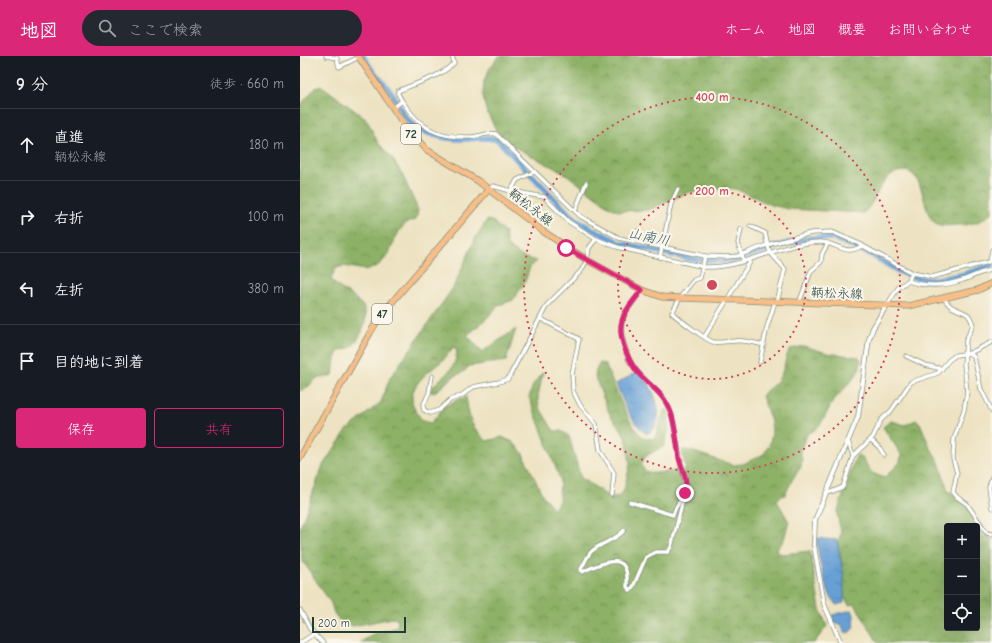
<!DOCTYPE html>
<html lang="ja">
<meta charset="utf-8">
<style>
:root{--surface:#171b24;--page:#242831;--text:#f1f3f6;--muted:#9ea1a6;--line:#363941;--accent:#db2777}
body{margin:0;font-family:"Comic Neue","Klee One",sans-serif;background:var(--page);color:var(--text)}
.controls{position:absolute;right:12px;bottom:12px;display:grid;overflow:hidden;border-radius:4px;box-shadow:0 4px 16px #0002}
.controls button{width:36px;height:36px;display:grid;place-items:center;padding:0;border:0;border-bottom:1px solid var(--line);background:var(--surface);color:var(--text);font:20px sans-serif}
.scale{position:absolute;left:12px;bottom:10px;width:94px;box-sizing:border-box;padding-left:4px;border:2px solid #1f3d34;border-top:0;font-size:11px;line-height:14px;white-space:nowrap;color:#1f3d34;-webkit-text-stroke:3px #fbf7ec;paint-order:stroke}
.stop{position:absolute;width:12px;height:12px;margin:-9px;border:3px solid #db2777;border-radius:50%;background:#fff}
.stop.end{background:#db2777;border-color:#fff;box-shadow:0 1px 4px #0008}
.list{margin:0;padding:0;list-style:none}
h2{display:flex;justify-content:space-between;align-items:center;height:52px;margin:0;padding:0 16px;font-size:17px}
h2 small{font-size:13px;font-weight:400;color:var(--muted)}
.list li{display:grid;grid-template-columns:26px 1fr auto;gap:12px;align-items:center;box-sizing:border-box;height:72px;padding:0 16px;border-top:1px solid var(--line)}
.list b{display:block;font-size:15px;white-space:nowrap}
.list p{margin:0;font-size:13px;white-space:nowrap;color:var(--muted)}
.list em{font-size:13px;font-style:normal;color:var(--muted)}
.actions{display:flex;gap:8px;padding:12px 16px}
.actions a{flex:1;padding:9px 0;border:1px solid var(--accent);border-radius:4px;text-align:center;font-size:14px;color:var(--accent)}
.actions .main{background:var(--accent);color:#fff}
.icon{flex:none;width:22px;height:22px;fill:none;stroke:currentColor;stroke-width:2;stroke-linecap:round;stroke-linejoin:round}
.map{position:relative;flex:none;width:692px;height:587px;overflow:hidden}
header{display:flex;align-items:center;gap:24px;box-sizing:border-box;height:56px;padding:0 20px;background:var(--accent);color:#fff}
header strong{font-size:19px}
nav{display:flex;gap:22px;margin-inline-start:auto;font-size:14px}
.search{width:280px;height:36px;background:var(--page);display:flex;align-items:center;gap:10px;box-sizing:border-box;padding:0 14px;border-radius:22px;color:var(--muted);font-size:15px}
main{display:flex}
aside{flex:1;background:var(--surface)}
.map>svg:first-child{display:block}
.forest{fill:url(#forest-crowns);stroke:#56774d;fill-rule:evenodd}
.water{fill:url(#water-ripples);stroke:#436e85}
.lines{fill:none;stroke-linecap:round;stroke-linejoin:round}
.river{stroke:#67a0d6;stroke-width:5.5}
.minor-casing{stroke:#86907a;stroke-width:5}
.tertiary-casing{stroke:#86907a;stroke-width:5.5}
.primary-casing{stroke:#86907a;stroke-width:7}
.minor{stroke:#fff;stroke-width:3.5}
.tertiary{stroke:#fff;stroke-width:4}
.primary{stroke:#f7be88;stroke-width:5.5}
.route{stroke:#db2777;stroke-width:5}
.ring{fill:none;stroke:#d1495b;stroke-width:2;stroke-dasharray:2 4}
.labels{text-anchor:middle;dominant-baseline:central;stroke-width:4;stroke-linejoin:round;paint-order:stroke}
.shield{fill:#fbf7ec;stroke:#61756b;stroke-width:1}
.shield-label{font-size:12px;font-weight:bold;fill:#1f3d34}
.street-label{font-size:13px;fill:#1f3d34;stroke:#fbf7ec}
.water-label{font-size:14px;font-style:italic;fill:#355b65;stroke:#fbf7ec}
.centre{fill:#d1495b;stroke:#fbf7ec;stroke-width:2}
.ring-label{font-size:12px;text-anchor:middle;font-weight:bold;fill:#d1495b;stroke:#fbf7ec;stroke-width:4;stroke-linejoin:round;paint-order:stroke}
</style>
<header>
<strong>地図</strong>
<div class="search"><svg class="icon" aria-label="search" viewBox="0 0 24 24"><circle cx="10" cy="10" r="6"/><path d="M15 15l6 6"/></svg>ここで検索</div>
<nav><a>ホーム</a><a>地図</a><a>概要</a><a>お問い合わせ</a></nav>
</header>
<main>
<aside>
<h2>9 分<small>徒歩 · 660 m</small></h2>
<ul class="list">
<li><svg class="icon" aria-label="ahead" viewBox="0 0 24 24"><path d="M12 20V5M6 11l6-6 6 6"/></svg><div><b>直進</b><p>鞆松永線</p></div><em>180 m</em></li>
<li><svg class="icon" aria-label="right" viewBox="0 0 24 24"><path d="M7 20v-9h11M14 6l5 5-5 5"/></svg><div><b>右折</b></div><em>100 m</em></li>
<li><svg class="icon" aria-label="left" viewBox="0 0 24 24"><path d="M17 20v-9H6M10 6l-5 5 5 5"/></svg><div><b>左折</b></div><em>380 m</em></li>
<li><svg class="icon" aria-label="arrive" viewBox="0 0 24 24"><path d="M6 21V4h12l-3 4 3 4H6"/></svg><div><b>目的地に到着</b></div></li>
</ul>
<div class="actions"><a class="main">保存</a><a>共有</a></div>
</aside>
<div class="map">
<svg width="692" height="587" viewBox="0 0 692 587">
<defs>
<pattern id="forest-crowns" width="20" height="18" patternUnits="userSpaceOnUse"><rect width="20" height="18" fill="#8db166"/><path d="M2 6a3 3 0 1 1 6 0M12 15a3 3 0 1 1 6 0" fill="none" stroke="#739155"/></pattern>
<pattern id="water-ripples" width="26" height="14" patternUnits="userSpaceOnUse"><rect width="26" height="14" fill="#67a0d6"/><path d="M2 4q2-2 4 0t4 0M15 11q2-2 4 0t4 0" fill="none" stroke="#5484ae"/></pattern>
</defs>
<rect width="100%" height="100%" fill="#fbf7ec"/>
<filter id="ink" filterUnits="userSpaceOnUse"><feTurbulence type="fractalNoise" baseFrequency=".025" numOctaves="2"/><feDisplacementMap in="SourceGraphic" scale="8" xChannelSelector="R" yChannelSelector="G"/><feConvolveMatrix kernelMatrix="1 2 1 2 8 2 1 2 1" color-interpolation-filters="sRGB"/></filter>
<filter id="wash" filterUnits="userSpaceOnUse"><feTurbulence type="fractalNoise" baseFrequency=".012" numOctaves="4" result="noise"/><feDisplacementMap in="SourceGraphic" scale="16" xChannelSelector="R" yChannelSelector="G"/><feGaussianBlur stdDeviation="0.9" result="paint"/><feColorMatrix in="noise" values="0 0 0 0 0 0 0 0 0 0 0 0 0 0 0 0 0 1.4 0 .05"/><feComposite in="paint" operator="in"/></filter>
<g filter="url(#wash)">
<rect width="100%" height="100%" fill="#ede2c1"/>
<!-- forest -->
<g class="forest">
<path d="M199 0H692V157C681 166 672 169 658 169 652 169 643 171 637 168 619 159 628 107 597 116 579 121 577 147 563 157L489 153 471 149 436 133 427 132 389 136 348 154 319 155 308 150 266 118 209 88 197 76 186 54 183 40 184 25 190 12Z"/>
<path d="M22 30 67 64 78 87 92 102 102 118 118 154 116 164C94 167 96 193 82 206 64 223 49 204 35 213L31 223C38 234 53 238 62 249 71 260 61 283 51 291 46 294 40 293 37 298 34 303 34 313 33 319L16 323 8 331 0 335V50L15 32Z"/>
<path d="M187 164 192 165 205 176 207 190 223 201 237 205 230 211 225 226 213 244 199 249 180 269 167 279 182 296 216 273 206 305 169 310C163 318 161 316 153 321 145 327 141 333 132 337L130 335C141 318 156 318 157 293L153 291C150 295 147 300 143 304 128 317 102 332 116 356 120 362 124 366 131 367L145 350 166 340C169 361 170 371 187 385L202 381 213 386 222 396 243 440 254 453 259 445 260 423 229 341 233 329 243 316 238 340 239 351 254 375H261L269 380 281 423C286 425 291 428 295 431 305 438 307 443 320 440L324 434 330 408 327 386 323 376 310 359 295 321 296 314 300 307 305 308 306 310C313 327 329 371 343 381 347 383 351 383 355 382L364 355 366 353 369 357 368 377 364 390 346 400 341 409 345 415 354 417 386 414 382 395 384 394 391 395 433 409 443 408 464 398 470 387 472 377 471 365 462 340C467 332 476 329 480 321 485 312 484 304 490 293L504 290 527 297 559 301 561 303C561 320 543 333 534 344 526 355 522 374 508 377L500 394 502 404 501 411 493 422 485 439 479 441 477 445 489 466 483 486 478 491 477 496 482 498 510 495 520 553 527 570 514 587H60L71 579 95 572 98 568 97 563 92 562 53 570 40 565 34 557 31 547 2 504 0 472 23 409 47 374 81 346 90 322 153 232 176 181Z"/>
<path d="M616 364 620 367 630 391 639 406 648 435 665 447 683 480 692 478V587H578L555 548 549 549 543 539 544 521 540 497 537 491 541 476 537 457 555 403 557 399 561 400 572 417 584 422 600 406 601 398 583 371 591 365 605 369ZM647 470H677V572H647Z"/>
</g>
<!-- water -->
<g class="water">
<path d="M339 315C346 318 347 323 350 330 358 346 365 367 347 378 330 366 324 346 316 328Z"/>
<path d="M516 482 537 484 544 521V547L536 549C522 530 520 505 516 482Z"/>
<path d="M552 554C556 561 556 573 548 577L544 575 542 569 534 566 532 559Z"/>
</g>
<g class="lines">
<!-- river -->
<path class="river" d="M63 0C71 14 81 24 91 36 97 44 100 55 106 62 119 77 138 81 156 83 170 84 185 79 198 84L268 157 288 171 320 187 392 203 423 205 434 204 473 191 510 182H533L570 198 598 215 613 221 630 224 661 219 692 209"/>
</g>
</g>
<g filter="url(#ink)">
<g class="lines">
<!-- minor casing -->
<g class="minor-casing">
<g id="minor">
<path d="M26 0 37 2 39 11 59 1"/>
<path d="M102 45C120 73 138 82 172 81 180 80 189 76 196 78L280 160 319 182 405 200 426 201 438 200 467 189 511 177 532 176 562 189"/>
<path d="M93 52 102 45 98 38V35C118 26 139 22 154 7L152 0"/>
<path d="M189 133 193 130 211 135 244 141 269 166 296 183 317 191 404 211C444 213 479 187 519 186 530 185 542 195 551 194 555 194 559 191 563 190L612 217 632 221 692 205"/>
<path d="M211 135 217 124 234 116"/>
<path d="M275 155 286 127"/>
<path d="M450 170 465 177C470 202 470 195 485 213L477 246"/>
<path d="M441 173 438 187 444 206"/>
<path d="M405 200 400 222 394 224 381 240 372 257C379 263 406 284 413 286 421 287 428 285 435 285 444 284 455 287 464 289"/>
<path d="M360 201 371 148 378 133"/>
<path d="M690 205 692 194"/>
<path d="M608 225C625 231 646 230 663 224 673 221 681 215 692 214"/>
<path d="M644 243C647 246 650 251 654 252 665 258 668 254 673 269L666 284 664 308 667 336 664 354 654 383 653 403 657 417 653 436 657 441 667 448 687 477 692 478"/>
<path d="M499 247 511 215 521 206 522 198 528 187"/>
<path d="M587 249 598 232 609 224 612 217"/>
<path d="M241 263 279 283 272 318 273 335 280 349 296 368 300 394 314 417 312 439"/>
<path d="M405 280 450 206 449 204"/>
<path d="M670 297 674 301 681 333 692 355"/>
<path d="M606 300 625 309 642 313"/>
<path d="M460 306 467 271 475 246"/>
<path d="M132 320 129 337 123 350 124 354 130 357 139 354 150 344 161 340 173 331 199 326 208 323 247 249 281 215 287 204 289 192 296 183"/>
<path d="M571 384 579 391 584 399"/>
<path d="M548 385 553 400"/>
<path d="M692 421 689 431 692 452"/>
<path d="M526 438 543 431 553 400 573 381 581 364 591 355 611 326 638 317 649 304 656 299 670 297 692 286"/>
<path d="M330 446 373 459 376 451 382 442"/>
<path d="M324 474C318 484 298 487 290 497 287 501 284 508 281 513L282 516C291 512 319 497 325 512 328 518 327 525 327 531L330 534 333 531 346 501 356 496H368L371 491 387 429 382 414 372 359 363 341 341 320 329 305 321 277V270L325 257 342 234"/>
<path d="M0 554 10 573 23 587"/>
<path d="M0 587 14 578"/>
</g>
</g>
<!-- tertiary casing -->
<g class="tertiary-casing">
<path id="tertiary" d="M541 587 524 548 514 489 515 464 558 361 569 283 573 272 586 250"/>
</g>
<!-- primary casing -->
<g class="primary-casing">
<g id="primary">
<path d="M58 0 105 70 127 94 178 125 244 176 287 204 342 234 362 241 380 242 608 250 678 234 692 227"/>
<path d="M0 402 70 277 81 259 189 133"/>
</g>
</g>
<!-- minor -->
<use href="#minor" class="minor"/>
<!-- tertiary -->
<use href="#tertiary" class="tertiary"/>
<!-- primary -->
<use href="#primary" class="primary"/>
</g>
</g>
<g class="lines" filter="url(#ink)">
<!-- route -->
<path class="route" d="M266 192 342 234C334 244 325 254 322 265 317 281 330 309 341 320 352 331 363 338 369 352 375 363 377 389 379 402 382 414 389 426 385 437"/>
</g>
<!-- distance rings -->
<g class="ring">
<circle cx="412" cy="229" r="94"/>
<circle cx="412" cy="229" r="188"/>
</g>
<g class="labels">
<!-- shield labels -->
<g class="shield">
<rect x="101" y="68" width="20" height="20" rx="3"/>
<rect x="72" y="248" width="20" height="20" rx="3"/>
</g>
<g class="shield-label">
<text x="111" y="78">72</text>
<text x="82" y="258">47</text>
</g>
<!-- street labels -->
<g class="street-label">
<text transform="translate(231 151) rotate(38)">鞆松永線</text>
<text transform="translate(537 237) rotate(2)">鞆松永線</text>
</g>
<!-- water labels -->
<g class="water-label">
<text transform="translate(349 181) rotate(12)">山南川</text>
</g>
</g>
<circle cx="412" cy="229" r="6" class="centre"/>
<g class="ring-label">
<text x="412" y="45">400 m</text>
<text x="412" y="139">200 m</text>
</g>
</svg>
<div class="controls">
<button>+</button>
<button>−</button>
<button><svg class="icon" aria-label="locate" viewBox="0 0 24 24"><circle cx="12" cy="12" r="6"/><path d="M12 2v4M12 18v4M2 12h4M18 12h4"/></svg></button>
</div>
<div class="scale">200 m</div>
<div class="stop" style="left:266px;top:192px"></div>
<div class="stop end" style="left:385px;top:437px"></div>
</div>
</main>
